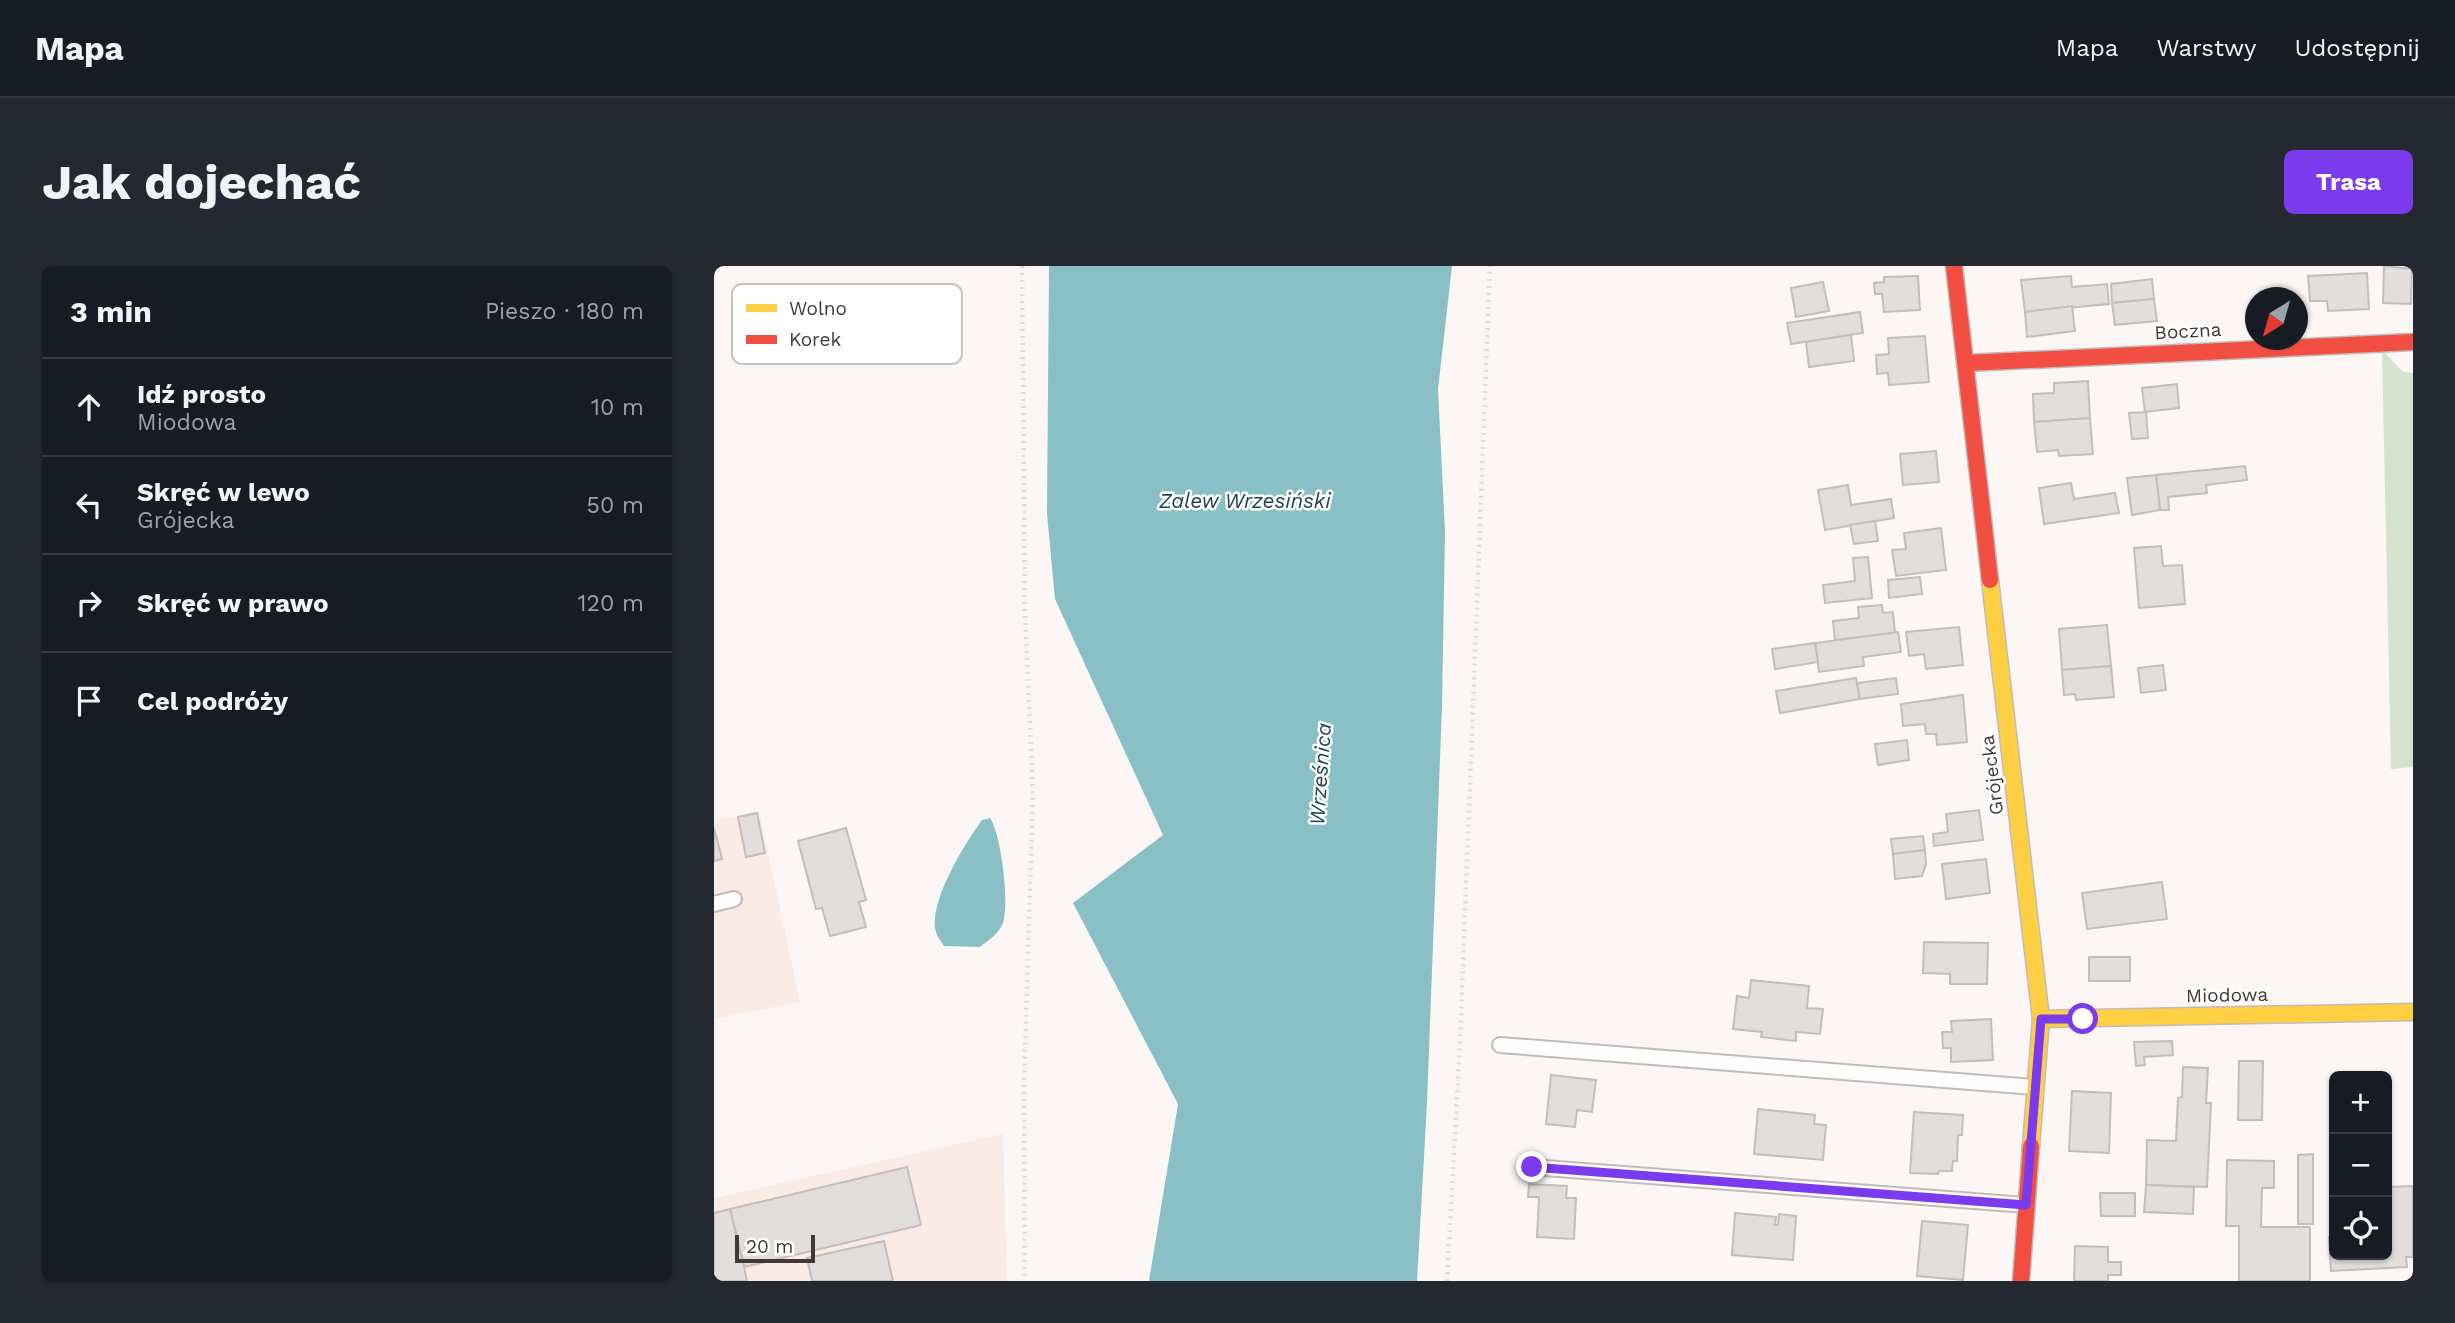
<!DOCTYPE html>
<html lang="pl">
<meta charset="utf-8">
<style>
:root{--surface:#171b24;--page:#242831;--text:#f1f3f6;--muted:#9ea1a6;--line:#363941;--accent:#7c3aed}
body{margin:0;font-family:"Work Sans",sans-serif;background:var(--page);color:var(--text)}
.controls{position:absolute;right:21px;bottom:21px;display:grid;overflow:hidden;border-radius:10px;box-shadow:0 2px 5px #0004}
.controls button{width:63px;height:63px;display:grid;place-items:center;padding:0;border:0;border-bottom:2px solid var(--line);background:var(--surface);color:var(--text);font:35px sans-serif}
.compass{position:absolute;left:1531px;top:21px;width:63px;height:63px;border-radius:50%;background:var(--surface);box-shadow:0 2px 5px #0004;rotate:217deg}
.scale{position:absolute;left:21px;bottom:18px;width:80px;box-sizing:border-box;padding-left:7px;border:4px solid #3f3a37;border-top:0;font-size:19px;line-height:24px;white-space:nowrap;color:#3f3a37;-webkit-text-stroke:5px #fff;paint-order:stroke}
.stop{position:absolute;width:21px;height:21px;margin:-16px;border:5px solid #7c3aed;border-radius:50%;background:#fff}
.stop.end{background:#7c3aed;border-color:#fff;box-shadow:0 2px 7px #0008}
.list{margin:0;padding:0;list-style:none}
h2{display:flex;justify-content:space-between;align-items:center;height:91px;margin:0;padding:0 28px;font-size:30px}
h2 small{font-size:23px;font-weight:400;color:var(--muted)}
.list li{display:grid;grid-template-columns:46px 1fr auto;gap:21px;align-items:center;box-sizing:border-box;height:98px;padding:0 28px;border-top:2px solid var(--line)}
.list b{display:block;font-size:26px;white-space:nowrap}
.list p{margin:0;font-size:23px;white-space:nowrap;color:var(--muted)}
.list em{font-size:23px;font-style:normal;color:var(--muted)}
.icon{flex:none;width:38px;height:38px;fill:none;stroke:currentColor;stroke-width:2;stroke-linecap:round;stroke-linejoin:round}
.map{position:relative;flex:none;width:1699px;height:1015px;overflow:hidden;border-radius:10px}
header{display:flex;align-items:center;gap:42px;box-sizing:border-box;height:98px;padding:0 35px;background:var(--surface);border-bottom:2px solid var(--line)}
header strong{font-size:33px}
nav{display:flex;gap:38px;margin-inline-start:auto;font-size:24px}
.intro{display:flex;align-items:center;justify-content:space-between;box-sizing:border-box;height:168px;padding:0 42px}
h1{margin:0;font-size:49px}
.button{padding:18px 32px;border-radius:10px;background:var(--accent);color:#fff;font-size:24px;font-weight:700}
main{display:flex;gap:42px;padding:0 42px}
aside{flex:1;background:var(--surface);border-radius:10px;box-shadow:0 2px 5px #0004}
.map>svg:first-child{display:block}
.built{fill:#faebe4}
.green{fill:#d3e3ce}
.water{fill:#88c0c6}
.building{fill:#e2dedb;stroke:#c3bebc;stroke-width:2}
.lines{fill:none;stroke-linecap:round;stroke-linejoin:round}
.lane-casing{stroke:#c1bcba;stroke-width:18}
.slow-casing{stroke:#c1bcba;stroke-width:19}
.jam-casing{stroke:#c1bcba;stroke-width:19}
.path{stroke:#dedddc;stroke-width:4.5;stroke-dasharray:2 5;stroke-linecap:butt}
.lane{stroke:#fffefe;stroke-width:14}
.slow{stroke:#ffcf43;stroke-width:16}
.jam{stroke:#f24e42;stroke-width:16}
.route{stroke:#7c3aed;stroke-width:9}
.labels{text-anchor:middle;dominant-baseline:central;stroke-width:5;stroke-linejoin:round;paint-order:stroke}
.street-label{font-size:19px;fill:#3f3a37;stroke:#fff}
.water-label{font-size:21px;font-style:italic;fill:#1f454a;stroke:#fff}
.key{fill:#fff;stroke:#c5c4c3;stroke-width:2}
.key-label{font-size:19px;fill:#3f3a37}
</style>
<header>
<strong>Mapa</strong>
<nav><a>Mapa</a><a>Warstwy</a><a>Udostępnij</a></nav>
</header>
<div class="intro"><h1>Jak dojechać</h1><a class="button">Trasa</a></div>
<main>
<aside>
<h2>3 min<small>Pieszo · 180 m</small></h2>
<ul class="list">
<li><svg class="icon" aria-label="ahead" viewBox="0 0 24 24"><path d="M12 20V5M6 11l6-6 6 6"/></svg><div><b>Idź prosto</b><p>Miodowa</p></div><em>10 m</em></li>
<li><svg class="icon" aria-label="left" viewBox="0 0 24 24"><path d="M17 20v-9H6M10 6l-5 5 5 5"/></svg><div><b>Skręć w lewo</b><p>Grójecka</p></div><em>50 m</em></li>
<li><svg class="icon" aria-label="right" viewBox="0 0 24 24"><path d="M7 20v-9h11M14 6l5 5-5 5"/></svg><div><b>Skręć w prawo</b></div><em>120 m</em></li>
<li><svg class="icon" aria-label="arrive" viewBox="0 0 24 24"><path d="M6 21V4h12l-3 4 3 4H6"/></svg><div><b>Cel podróży</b></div></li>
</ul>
</aside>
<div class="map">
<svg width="1699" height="1015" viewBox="0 0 1699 1015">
<rect width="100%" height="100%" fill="#fcf7f5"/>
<!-- built -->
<g class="built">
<path d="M45 545 86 736 0 753V555Z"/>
<path d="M289 868 293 1015H0V932Z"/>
</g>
<!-- green -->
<path class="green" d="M1668 84 1689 106 1699 107V501L1677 503Z"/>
<!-- water -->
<g class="water">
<path d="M335 0H738L724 123 731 266 728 440 713 837 703 1015H435L464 838 359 637 449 569 341 333 333 248Z"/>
<path d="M276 552C287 567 296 639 289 657 285 667 275 674 266 681L230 680C228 676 223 671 222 666 214 637 251 577 268 554Z"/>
</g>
<!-- building -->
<g class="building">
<path d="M1670 0 1698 3 1697 38 1669 37Z"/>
<path d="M1653 7 1655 43 1614 45 1613 35H1596L1594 10Z"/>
<path d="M1204 10 1206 44 1170 46 1168 28H1161L1160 17 1170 16V11Z"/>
<path d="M1357 10 1358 21 1393 18 1395 38 1311 46 1307 14Z"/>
<path d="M1438 13 1440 33 1398 37 1397 18Z"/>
<path d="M1109 16 1115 45 1082 51 1077 22Z"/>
<path d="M1440 33 1443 55 1401 59 1398 37Z"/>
<path d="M1358 40 1361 65 1313 71 1311 46Z"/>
<path d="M1146 46 1149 67 1077 78 1073 57Z"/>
<path d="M1137 69 1140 95 1095 101 1092 76Z"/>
<path d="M1211 70 1215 116 1175 119 1174 107 1163 108 1162 89 1175 88 1174 72Z"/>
<path d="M1374 115 1376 152 1320 156 1319 128 1340 127V117Z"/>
<path d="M1463 118 1465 142 1431 146 1428 122Z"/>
<path d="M1432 146 1434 172 1418 173 1415 147Z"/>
<path d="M1376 152 1379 188 1345 190 1344 184 1323 186 1320 156Z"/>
<path d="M1222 185 1225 216 1189 219 1186 188Z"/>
<path d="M1531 200 1533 214 1492 219 1493 227 1454 231 1455 244H1446L1442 209Z"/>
<path d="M1442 209 1446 244 1418 249 1413 212Z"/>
<path d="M1357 217 1360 233 1401 227 1405 247 1330 258 1325 222Z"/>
<path d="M1134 219 1137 239 1177 233 1180 252 1111 264 1104 224Z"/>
<path d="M1161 255 1164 275 1140 278 1136 259Z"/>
<path d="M1227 262 1232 304 1182 310 1178 284 1192 283 1190 267Z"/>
<path d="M1447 280 1449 300 1468 299 1471 338 1425 342 1420 282Z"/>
<path d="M1154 291 1158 332 1111 337 1109 319 1141 315 1139 292Z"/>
<path d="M1206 311 1208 328 1175 332 1174 314Z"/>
<path d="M1168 339 1169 347 1179 346 1181 367 1121 374 1119 355 1145 352 1144 341Z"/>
<path d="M1393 359 1397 400 1348 404 1345 363Z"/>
<path d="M1245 361 1249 399 1212 403 1210 388 1195 390 1192 366Z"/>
<path d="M1184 366 1187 386 1149 391 1150 400 1105 406 1101 377Z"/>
<path d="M1101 377 1104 396 1061 403 1058 383Z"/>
<path d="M1449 399 1452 424 1427 427 1424 402Z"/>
<path d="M1397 400 1400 431 1362 434 1361 428 1350 429 1348 404Z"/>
<path d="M1142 412 1146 433 1066 447 1062 425Z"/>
<path d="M1182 412 1184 428 1146 433 1143 417Z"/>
<path d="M1249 429 1253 476 1223 479 1222 468H1212L1211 458 1189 460 1187 438Z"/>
<path d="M1193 474 1195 494 1164 499 1161 478Z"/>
<path d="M1265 544 1269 574 1220 580 1219 568 1234 566 1232 548Z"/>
<path d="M43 547 51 587 32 591 24 551Z"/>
<path d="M0 562 8 593 0 595Z"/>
<path d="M132 562 152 634 145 636 152 661 116 670 108 642 102 643 84 575Z"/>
<path d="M1209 570 1211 584 1179 588 1177 573Z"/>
<path d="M1211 584 1212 598 1208 610 1181 613 1179 588Z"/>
<path d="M1272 593 1276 627 1232 633 1228 598Z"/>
<path d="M1448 616 1453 653 1373 663 1368 627Z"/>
<path d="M1210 676 1274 677 1273 718H1236V708L1209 707Z"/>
<rect x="1375" y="691" width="41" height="24"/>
<path d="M1037 714 1095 720 1093 742 1109 743 1106 768 1082 766V775L1047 771 1048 766 1019 763 1023 730 1035 732Z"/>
<path d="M1277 753 1279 794 1237 796V782H1229L1228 766H1238L1237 755Z"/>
<path d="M1458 775 1459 789 1430 791 1431 799 1422 800 1420 776Z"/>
<path d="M1525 795H1549L1548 854H1524Z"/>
<path d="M1469 801 1494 802 1492 837H1497L1493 921 1432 919 1433 874 1462 875 1464 832 1468 831Z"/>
<path d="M837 809 882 814 878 846 863 844 861 861 832 858Z"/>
<path d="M1358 825 1397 827 1395 887 1355 885Z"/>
<path d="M1044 843 1101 849 1100 858 1112 859 1109 894 1040 888Z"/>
<path d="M1200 846 1249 849 1248 869H1244L1243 895H1239L1238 905H1225L1224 908 1196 907Z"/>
<path d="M1599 888V958H1584V889Z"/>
<path d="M1513 894 1560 895V922H1548L1547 961H1596V1015H1525V960H1512Z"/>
<path d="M193 901 207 959 30 1001 16 943Z"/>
<path d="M815 918 853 920 852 932H862L860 973 823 971 825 931H814Z"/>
<path d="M1432 919 1480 921 1479 948 1430 946Z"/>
<path d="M1699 920V991H1692L1693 1001 1617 1005 1615 971 1620 970V989H1673V921Z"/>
<path d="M1386 927H1421V950H1387Z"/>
<path d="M16 943 30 1001 33 1015H0V947Z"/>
<path d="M1021 947 1062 951 1061 959H1064L1065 948 1082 950 1079 994 1018 989Z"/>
<path d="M1208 955 1254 959 1249 1014 1203 1010Z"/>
<path d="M170 975 179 1015H98L93 992Z"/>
<path d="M1361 980 1394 981V996H1407V1009H1394V1015H1360Z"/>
</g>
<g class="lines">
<!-- lane casing -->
<g class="lane-casing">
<g id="lane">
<path d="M0 638 20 633"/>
<path d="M786 779 1320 821"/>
<path d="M818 901 1312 939"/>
</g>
</g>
<!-- slow casing -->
<g class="slow-casing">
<g id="slow">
<path d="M1276 314 1327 753 1317 880"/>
<path d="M1327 753 1699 746"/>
</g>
</g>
<!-- jam casing -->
<g class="jam-casing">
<g id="jam">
<path d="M1240 0 1276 314"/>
<path d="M1252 97 1699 76"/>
<path d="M1307 1015 1317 880"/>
</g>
</g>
<!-- path -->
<g class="path">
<path d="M308 0 311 345 319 528 310 817 311 1015"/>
<path d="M733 1015 746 777 776 0"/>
</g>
<!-- lane -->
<use href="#lane" class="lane"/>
<!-- slow -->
<use href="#slow" class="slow"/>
<!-- jam -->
<use href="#jam" class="jam"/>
</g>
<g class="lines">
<!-- route -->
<path class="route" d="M818 901 1312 939 1327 753H1369"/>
</g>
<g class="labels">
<!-- street labels -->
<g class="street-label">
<text transform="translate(1474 65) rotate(-3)">Boczna</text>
<text transform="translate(1278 509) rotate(-97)">Grójecka</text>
<text transform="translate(1513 729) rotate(-1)">Miodowa</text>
</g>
<!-- water labels -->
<g class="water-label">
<text x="531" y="234">Zalew Wrzesiński</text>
<text transform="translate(606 508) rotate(-86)">Wrześnica</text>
</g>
</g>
<!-- legend -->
<rect x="18" y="18" width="230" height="80" rx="10" class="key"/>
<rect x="32" y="38" width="31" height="8" fill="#ffcf43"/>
<rect x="32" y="69" width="31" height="9" fill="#f24e42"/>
<g class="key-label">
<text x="75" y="49">Wolno</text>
<text x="75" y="80">Korek</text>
</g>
</svg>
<div class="controls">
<button>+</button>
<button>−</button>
<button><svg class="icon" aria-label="locate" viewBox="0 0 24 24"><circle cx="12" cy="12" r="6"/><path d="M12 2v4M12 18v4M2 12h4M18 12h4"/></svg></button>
</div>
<svg class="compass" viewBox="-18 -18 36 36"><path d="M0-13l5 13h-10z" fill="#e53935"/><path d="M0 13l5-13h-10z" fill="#9ea1a6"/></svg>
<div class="scale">20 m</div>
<div class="stop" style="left:1369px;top:753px"></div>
<div class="stop end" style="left:818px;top:901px"></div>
</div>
</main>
